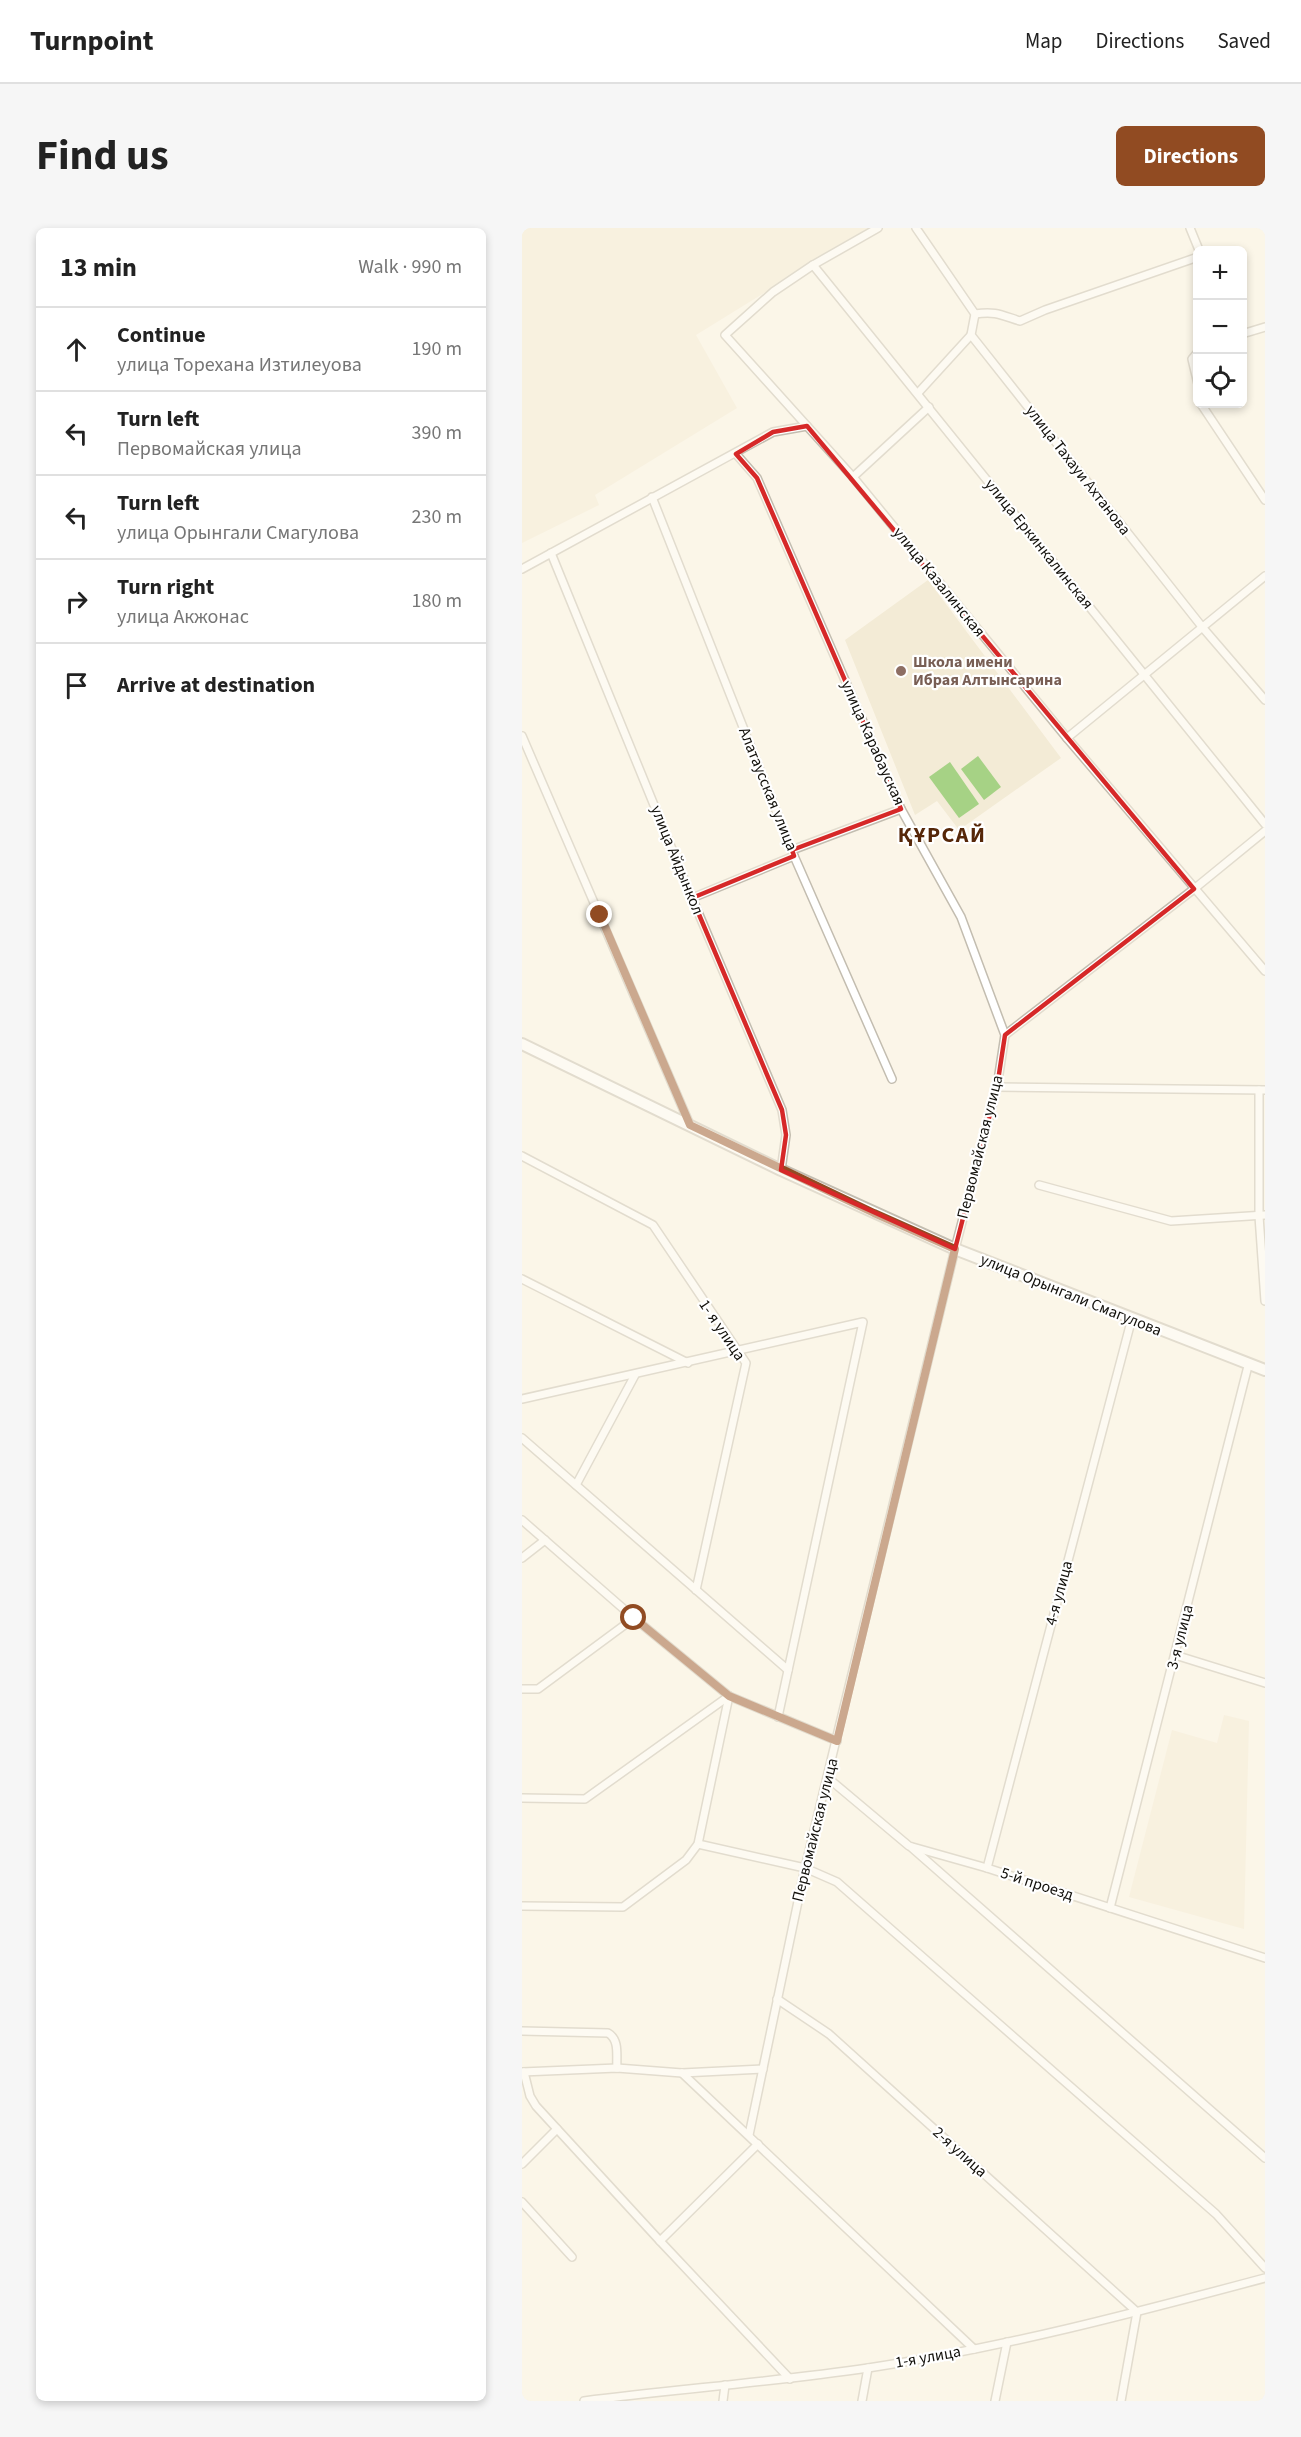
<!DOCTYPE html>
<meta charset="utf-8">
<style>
:root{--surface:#fff;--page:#f6f6f6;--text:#222;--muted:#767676;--line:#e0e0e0;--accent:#914b22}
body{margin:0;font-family:"Source Sans 3",sans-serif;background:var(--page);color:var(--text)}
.controls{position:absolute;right:18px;top:18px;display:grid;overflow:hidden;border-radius:9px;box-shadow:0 3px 9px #0003}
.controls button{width:54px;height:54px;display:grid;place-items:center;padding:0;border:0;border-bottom:2px solid var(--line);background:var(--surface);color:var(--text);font:30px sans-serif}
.stop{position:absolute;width:18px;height:18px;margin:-14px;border:4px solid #914b22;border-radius:50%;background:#fff}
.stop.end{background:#914b22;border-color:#fff;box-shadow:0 2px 6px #0008}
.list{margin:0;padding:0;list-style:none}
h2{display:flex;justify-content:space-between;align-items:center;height:78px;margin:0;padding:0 24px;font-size:26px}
h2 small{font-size:20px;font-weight:400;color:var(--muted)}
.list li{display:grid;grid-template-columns:39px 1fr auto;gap:18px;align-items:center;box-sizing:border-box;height:84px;padding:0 24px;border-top:2px solid var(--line)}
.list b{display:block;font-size:22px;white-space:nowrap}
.list p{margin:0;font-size:20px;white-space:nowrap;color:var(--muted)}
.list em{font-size:20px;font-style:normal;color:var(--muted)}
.icon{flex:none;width:33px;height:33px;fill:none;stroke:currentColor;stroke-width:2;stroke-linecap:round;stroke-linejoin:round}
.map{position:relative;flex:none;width:743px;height:2173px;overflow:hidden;border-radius:9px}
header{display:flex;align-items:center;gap:36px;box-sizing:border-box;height:84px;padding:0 30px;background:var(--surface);border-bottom:2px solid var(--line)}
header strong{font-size:28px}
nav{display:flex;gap:33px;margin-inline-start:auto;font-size:21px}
.intro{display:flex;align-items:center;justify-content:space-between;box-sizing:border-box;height:144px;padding:0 36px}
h1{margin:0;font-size:42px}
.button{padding:15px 27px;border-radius:9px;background:var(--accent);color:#fff;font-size:21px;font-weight:700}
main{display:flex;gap:36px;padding:0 36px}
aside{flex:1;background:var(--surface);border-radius:9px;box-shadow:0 3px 9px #0003}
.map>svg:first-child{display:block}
.built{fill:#f3ebd6}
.green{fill:#a6d285}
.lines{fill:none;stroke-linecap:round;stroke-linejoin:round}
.street-casing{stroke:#c3bdb0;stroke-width:10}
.secondary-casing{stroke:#c3bdb0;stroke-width:14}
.street{stroke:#fff;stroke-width:7}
.secondary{stroke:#fff;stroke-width:10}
.route{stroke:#914b22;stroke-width:8}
.marked{fill:none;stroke:#d62828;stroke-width:4.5;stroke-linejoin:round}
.education-dot{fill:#8d6e63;stroke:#fff;stroke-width:2}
.labels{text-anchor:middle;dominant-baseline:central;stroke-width:4.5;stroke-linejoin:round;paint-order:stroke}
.street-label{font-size:16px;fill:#12100b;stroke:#fff}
.education-label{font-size:16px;font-weight:bold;fill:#785e54;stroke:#fff;text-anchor:start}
.district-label{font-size:22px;font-weight:bold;letter-spacing:1.5px;fill:#562709;stroke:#fff}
</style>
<header>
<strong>Turnpoint</strong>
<nav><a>Map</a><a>Directions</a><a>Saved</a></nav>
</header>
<div class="intro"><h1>Find us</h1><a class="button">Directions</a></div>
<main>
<aside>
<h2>13 min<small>Walk · 990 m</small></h2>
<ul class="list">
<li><svg class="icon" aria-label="ahead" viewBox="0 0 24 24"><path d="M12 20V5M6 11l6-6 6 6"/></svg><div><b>Continue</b><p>улица Торехана Изтилеуова</p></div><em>190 m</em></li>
<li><svg class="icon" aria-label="left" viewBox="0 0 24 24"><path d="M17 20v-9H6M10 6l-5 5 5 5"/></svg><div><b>Turn left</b><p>Первомайская улица</p></div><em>390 m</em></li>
<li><svg class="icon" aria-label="left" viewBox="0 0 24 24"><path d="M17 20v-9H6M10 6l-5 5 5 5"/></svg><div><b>Turn left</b><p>улица Орынгали Смагулова</p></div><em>230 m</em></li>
<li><svg class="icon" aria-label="right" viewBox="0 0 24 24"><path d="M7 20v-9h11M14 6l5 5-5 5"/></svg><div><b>Turn right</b><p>улица Акжонас</p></div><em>180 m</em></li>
<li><svg class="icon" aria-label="arrive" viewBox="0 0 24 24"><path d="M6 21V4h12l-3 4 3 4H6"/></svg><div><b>Arrive at destination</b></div></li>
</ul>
</aside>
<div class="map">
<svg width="743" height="2173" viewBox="0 0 743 2173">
<rect width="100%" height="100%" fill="#fbf5e8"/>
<!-- built -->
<g class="built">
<path d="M0 0H347L174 107 215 180 73 267 77 277 0 315Z"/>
<path d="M406 352 539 530 437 602 415 573 393 587 323 412Z"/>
<path d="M702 1487 727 1493 722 1701 607 1669 650 1502 695 1515Z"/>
</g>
<!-- green -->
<g class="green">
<path d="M456 528 479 559 462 572 439 541Z"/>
<path d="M428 534 457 576 437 590 407 549Z"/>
</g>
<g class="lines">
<!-- street casing -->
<g class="street-casing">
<g id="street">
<path d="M356 0 291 37 251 64 203 107 331 249 545 510 743 743"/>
<path d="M394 0 453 86 449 107 681 400 743 472"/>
<path d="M668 0 677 22"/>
<path d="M291 37 743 596"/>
<path d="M453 86C474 83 479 87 498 93L523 82 676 29"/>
<path d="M720 106 743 99"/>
<path d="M676 124 670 131 676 156"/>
<path d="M396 165 449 107"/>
<path d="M679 176 743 272"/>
<path d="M214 226 235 250 379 581 439 689 483 807 475 859 433 1021 283 1640 227 1907"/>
<path d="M331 249 407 179"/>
<path d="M130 269 272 628 370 851"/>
<path d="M29 325 170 670 260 882 264 907 259 942"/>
<path d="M0 341 251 204 285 198"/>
<path d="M0 508 168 897"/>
<path d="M545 510 743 348"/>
<path d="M270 622 379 581"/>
<path d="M170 670 272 628"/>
<path d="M483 807 672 661 743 603"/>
<path d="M475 859 743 862"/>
<path d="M737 862V988L743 1073"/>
<path d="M0 928 131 997 224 1135 174 1362"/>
<path d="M517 957 649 993 743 987"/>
<path d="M0 1051 166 1135"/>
<path d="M0 1171 341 1094 256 1489"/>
<path d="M0 1210 266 1442"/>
<path d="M54 1257 113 1147"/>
<path d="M0 1292 112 1390 207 1468 315 1513"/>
<path d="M0 1330 23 1312"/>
<path d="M653 1427 743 1455"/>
<path d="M0 1461H16L112 1390"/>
<path d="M306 1550 387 1618 465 1640 743 1730"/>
<path d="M0 1570 63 1571 207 1468"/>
<path d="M176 1616 283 1640 315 1654 694 1986 743 2040"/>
<path d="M389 1619 743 1930"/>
<path d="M465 1640 610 1090"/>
<path d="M0 1678 101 1679 164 1632 176 1616 207 1468"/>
<path d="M588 1680 726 1138"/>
<path d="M255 1771 307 1806 615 2084 599 2173"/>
<path d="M0 1803 86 1805C98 1812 94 1828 95 1840"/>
<path d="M0 1844 95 1840 160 1845 241 1841"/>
<path d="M2 1844 8 1868 14 1878 138 2013 268 2151"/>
<path d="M160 1845 452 2121"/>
<path d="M0 1936 35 1901"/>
<path d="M0 1974 50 2029"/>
<path d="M138 2013 236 1916"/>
<path d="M62 2173C156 2161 251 2154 346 2140 480 2120 612 2085 743 2050"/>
<path d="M201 2173 203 2157"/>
<path d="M340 2173 346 2140"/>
<path d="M473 2173 485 2114"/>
</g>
</g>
<!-- secondary casing -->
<g class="secondary-casing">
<path id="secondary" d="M0 816 259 942 433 1021 743 1142"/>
</g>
<!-- street -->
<use href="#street" class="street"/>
<!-- secondary -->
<use href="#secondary" class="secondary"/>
</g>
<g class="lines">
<!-- route -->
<path class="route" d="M78 687 168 897 352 985 433 1021 315 1513 207 1468 112 1390"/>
</g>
<!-- marked area -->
<path d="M0 0H743V2173H0ZM285 198 672 661 483 807 475 859 433 1021 259 942 264 907 260 882 170 670 272 628 270 622 379 581 235 250 214 226 251 204Z" fill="#fbf5e8" fill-opacity=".55" fill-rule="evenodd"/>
<path class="marked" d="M285 198 672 661 483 807 475 859 433 1021 259 942 264 907 260 882 170 670 272 628 270 622 379 581 235 250 214 226 251 204Z"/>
<!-- markers -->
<circle class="education-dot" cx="379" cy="443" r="6"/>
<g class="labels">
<!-- street labels -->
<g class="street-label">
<text transform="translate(556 242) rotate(52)">улица Тахауи Ахтанова</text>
<text transform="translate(517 316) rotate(51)">улица Еркинкалинская</text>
<text transform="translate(417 354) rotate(51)">улица Казалинская</text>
<text transform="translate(351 515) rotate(66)">улица Карабауская</text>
<text transform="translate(246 561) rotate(68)">Алатаусская улица</text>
<text transform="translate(155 632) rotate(68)">улица Айдынкол</text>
<text transform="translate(458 919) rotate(-76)">Первомайская улица</text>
<text transform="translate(549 1067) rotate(22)">улица Орынгали Смагулова</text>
<text transform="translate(200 1102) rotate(56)">1- я улица</text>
<text transform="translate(537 1365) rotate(-75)">4-я улица</text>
<text transform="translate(658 1409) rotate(-76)">3-я улица</text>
<text transform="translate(293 1602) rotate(-76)">Первомайская улица</text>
<text transform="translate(515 1656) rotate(18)">5-й проезд</text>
<text transform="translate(438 1924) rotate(42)">2-я улица</text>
<text transform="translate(406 2129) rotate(-10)">1-я улица</text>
</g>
<!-- education labels -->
<g class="education-label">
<text x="391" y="434">Школа имени<tspan x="391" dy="18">Ибрая Алтынсарина</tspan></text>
</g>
<!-- district labels -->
<g class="district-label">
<text x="420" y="607">ҚҰРСАЙ</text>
</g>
</g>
</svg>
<div class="controls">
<button>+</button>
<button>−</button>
<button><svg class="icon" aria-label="locate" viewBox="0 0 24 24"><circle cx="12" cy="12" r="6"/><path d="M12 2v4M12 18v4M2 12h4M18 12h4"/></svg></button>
</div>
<div class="stop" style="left:112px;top:1390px"></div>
<div class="stop end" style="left:78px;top:687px"></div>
</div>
</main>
